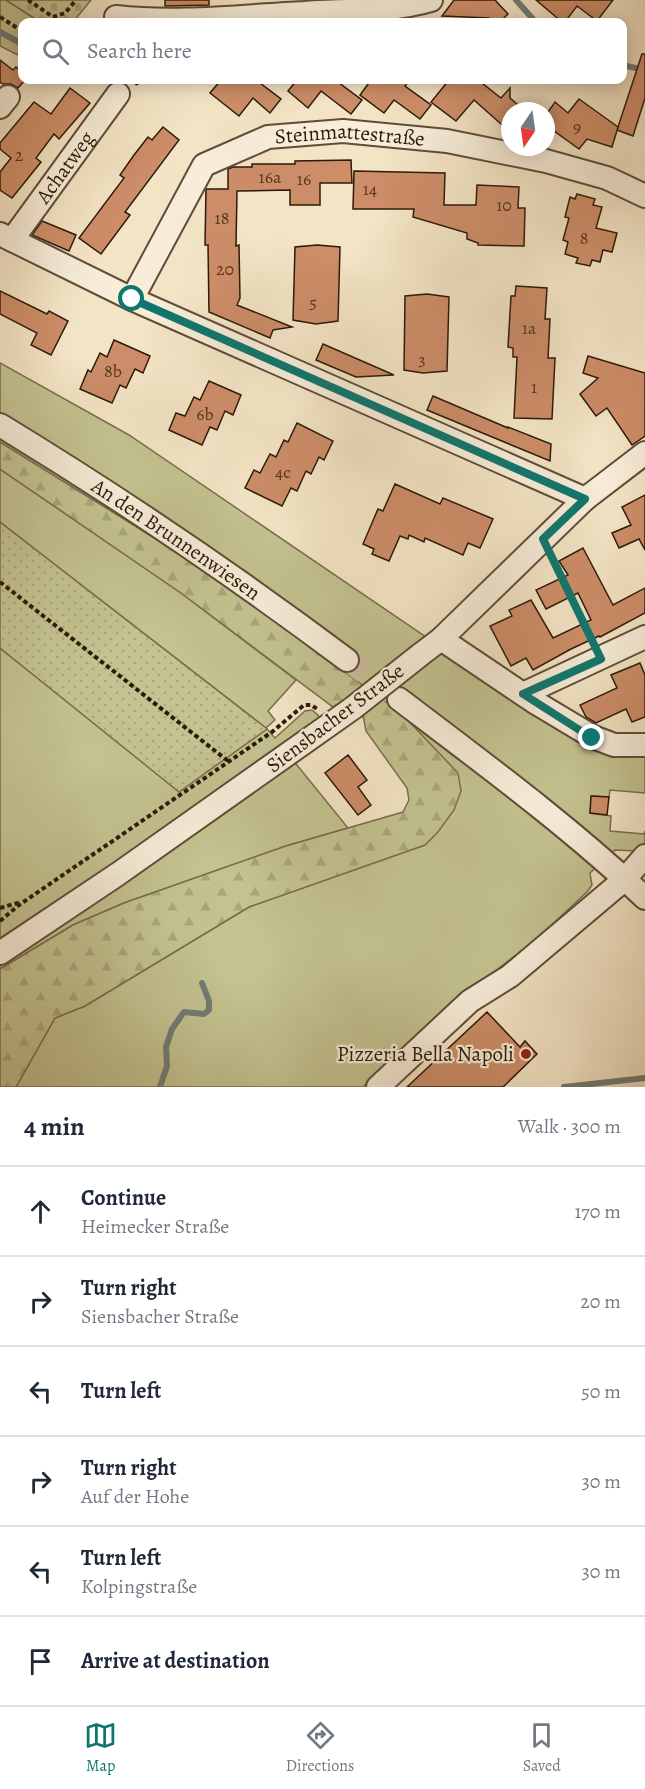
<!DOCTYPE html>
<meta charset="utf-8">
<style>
:root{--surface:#fff;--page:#f2f2f3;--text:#1f2937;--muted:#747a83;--line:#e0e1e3;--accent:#0f766e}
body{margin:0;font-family:Alegreya,serif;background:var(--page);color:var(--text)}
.compass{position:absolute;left:501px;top:102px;width:54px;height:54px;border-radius:50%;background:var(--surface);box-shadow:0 3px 15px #0003;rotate:193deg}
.stop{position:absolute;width:18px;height:18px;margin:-14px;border:4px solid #0f766e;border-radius:50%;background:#fff}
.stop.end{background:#0f766e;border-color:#fff;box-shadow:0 2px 6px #0008}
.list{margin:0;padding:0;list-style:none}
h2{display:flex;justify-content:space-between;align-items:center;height:78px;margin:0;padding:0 24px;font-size:26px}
h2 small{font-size:20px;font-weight:400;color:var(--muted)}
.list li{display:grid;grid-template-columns:39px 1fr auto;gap:18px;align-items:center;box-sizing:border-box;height:90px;padding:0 24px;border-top:2px solid var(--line)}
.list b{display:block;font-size:22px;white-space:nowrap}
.list p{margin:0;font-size:20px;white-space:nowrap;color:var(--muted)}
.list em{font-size:20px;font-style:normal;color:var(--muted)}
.icon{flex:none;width:33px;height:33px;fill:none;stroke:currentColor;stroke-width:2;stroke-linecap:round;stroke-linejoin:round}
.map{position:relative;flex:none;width:645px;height:1087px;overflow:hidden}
.search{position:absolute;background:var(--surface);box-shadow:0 3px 15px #0003;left:18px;right:18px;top:18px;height:66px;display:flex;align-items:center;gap:15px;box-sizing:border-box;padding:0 21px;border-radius:12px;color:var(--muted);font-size:22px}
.sheet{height:618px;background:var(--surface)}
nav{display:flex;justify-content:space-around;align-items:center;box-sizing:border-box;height:84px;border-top:2px solid var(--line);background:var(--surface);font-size:16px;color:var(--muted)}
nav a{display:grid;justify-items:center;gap:3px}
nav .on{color:var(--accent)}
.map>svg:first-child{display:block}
.grass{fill:#c3c290;stroke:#786e4c;stroke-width:1.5}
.forest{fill:url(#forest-firs);stroke:#786e4c;stroke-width:1.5}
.cemetery{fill:url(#cemetery-stones);stroke:#786e4c;stroke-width:1.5}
.garden{fill:url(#garden-dots);stroke:#786e4c;stroke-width:1.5}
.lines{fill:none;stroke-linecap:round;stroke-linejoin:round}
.stream{stroke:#717b76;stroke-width:6}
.building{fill:#cc8d68;stroke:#2c1a09;stroke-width:1.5}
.minor-tunnel{stroke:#cbbc9f;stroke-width:22;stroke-dasharray:22 11;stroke-linecap:butt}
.minor-casing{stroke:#5e4c38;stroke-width:26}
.path{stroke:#2c1a09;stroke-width:4;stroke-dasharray:4.5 3;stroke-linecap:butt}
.minor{stroke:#f7edd9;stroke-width:22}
.minor-bridge-casing{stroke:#5e4c38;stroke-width:26;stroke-linecap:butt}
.minor-bridge{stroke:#f7edd9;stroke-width:22}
.route{stroke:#0f766e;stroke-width:8}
.poi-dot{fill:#8f2418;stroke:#f7edd9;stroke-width:2}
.labels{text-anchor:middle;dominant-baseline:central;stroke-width:4.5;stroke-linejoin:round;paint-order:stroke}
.number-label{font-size:18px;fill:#543721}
.street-label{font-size:21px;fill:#2c1a09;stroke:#f7edd9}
.poi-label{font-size:21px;fill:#2c1a09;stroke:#f7edd9;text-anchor:end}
</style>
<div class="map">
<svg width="645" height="1087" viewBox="0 0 645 1087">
<defs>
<pattern id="forest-firs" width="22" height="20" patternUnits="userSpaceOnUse" patternTransform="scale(1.5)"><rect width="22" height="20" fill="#c3c290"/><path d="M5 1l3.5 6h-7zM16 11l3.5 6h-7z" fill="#a8a67b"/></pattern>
<pattern id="cemetery-stones" width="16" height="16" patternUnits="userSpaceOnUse" patternTransform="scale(1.5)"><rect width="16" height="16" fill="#c3c290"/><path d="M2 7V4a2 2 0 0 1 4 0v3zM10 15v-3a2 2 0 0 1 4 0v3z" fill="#a8a67b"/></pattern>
<pattern id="garden-dots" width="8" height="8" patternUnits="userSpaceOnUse" patternTransform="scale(1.5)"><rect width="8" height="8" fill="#c3c290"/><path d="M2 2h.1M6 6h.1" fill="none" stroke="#a8a67b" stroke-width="1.8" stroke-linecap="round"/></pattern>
</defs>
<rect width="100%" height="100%" fill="#f3e4c5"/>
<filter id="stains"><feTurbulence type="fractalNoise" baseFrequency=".00333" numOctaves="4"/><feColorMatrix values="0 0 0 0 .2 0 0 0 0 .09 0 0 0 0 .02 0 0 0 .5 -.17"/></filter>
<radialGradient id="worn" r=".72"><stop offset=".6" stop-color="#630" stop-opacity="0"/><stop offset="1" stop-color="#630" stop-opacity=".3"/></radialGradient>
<!-- grass -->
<g class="grass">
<path d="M0 0H6L40 22H22V57L0 46Z"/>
<path d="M0 363 129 435 529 707 645 753V793L610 790 609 797 592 796 590 813 611 816 610 831 644 834 645 831V846L639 851 615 850 590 873 592 885 587 892 532 943 452 1004 363 1087H16L55 1018 85 1006 249 907 425 845 461 791 196 564 0 442Z"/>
<path d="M0 469 181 593 296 680 268 711 275 720 266 728 0 522Z"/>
<path d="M0 648 179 791 267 729 275 738 305 711 312 710 318 715 320 722 284 749 348 828 286 846 124 903 73 925 0 969Z"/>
</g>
<!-- forest -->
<path class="forest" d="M0 442 196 564 401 713 458 773 461 791 454 810 438 832 425 845 249 907 85 1006 55 1018 16 1087H0V969L73 925 124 903 286 846 403 812 409 800 407 788 366 731 363 715 343 701 333 707 181 593 0 469Z"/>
<!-- cemetery -->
<path class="cemetery" d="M6 0H91L73 22H40Z"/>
<!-- garden -->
<path class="garden" d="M0 522 266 728 267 729 179 792 0 648Z"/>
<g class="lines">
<!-- stream -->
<g class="stream">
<path d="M516 0 533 19 534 22"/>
<path d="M0 32 22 44"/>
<path d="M622 65 645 70"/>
<path d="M160 1087 167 1066 166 1047 172 1029 184 1012 204 1014 209 1010V1001L202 983"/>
<path d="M564 1087 645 1078"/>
</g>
</g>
<!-- building -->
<g class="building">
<path d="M165 0H209V5L165 6Z"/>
<path d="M454 0H495L508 14 500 22H494L489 18 442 16Z"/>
<path d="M536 0H613L597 21 577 6 565 22H562Z"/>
<path d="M642 54H645V98L633 136 617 130Z"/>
<path d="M0 60 13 70 16 67 22 72V80H25L18 88 11 84H3L0 82Z"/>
<path d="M221 80H256L281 99 270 113 253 98 239 116 210 93Z"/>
<path d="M297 80H335L362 100 351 114 321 91 308 108 288 91Z"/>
<path d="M371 80H410L405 86 431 105 420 119 394 100 384 113 360 95Z"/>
<path d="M449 80H478L501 98 510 88V98L525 111H510V132L474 100 456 121 431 102Z"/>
<path d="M70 88 90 103 59 139 54 134 36 158 41 162 12 198 0 190V172L11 158 0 149V143L34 102 51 114Z"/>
<path d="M579 99 618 127 612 147 587 139 579 149 546 125V115L555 102 568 113Z"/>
<path d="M163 127 179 140 125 212 130 215 101 254 79 238 124 178 120 175 134 155 148 137 152 140Z"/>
<path d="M351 160 352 183H320V205H290V190L237 191 236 246 239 245 240 298 237 305 292 327 273 330 270 338 209 312 208 245H205L206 189H228V169L233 167H252V164H295V161Z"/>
<path d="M354 171 445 173 444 205H476L477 185 519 187 518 208H525L524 246 478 245V243L467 239V233L413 217 414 209H353Z"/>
<path d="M577 194 595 199 593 205 602 207 596 228 617 233 612 252 603 250 600 262 592 260 590 266 576 263 578 258 565 254 568 242 563 240 569 218 565 217 570 197 575 199Z"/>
<path d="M42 221 76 235 69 251 32 235Z"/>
<path d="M317 245 340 247 338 321 316 324 293 320 295 247Z"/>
<path d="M516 286 547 288 545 319H550L548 358H555L552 419 514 418 517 357H513V348L508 347 511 296H515Z"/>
<path d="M0 291 47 314 49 311 68 321 51 355 31 345 37 333 0 314Z"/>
<path d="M427 294 449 297 447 371 423 373 404 370 405 296Z"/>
<path d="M114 340 150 356 143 373 135 369 126 388 120 385 112 403 80 389 88 370 91 372 100 353 107 357Z"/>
<path d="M323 344 394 375 356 377 316 360Z"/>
<path d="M588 356 645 373V436L632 445 607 408 596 416 580 394 598 378 583 373Z"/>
<path d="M209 381 241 395 233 415 225 411 217 430 210 427 202 445 169 430 176 413 185 416 194 397 200 400Z"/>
<path d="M433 396 508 428V427L551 444 550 461 427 410Z"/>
<path d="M297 423 333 441 324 460 319 457 311 474 306 471 297 491 291 488 282 506 245 488 254 470 260 473 270 454 276 457 284 440 288 442Z"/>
<path d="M395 484 440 504 443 498 493 519 480 548 468 543 463 555 425 538 424 542 409 535 408 539 400 536 389 561 372 554 374 549 363 544 378 509 383 511Z"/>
<path d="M645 495V550L639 539 619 548 612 533 631 525 622 507Z"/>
<path d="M583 548 613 605 645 588V613L600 637 599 636 571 649 533 670 526 658 511 666 490 626 512 616 509 610 531 600 553 638 591 620 578 593 546 609 536 590 568 575 559 561Z"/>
<path d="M640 663 645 675V717L632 722 626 709 596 723 586 717 580 705 617 688 611 675Z"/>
<path d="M348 755 367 780 358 787 371 805 358 815 325 773Z"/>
<path d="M591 796 609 797 607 815 590 813Z"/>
<path d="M487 1012 520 1047 525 1041 537 1054 503 1087H407Z"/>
</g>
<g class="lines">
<!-- minor-tunnel -->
<path class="minor-tunnel" d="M347 660 397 697"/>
<!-- minor casing -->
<g class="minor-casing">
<g id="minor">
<path d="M116 17C178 24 242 16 304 13 346 10 390 12 431 0"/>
<path d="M0 107 8 97"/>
<path d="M0 234 132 299 585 499"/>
<path id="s1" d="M12 240 118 94"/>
<path id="s2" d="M132 299 204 165 268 137 343 131 447 141 546 161 607 178 645 196"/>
<path id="s3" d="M0 425C120 498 235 576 347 660"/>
<path d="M441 639 533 701 593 737 614 745H645"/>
<path d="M420 655 441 639 585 499 645 453"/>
<path d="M523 694 645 637"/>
<path d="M399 699C483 763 569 826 645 898"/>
<path d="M0 953 118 874 353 708"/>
<path d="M378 1087 470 1001 510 976 625 879 645 856"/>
</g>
</g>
<!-- path -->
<g class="path">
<path d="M28 0 53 17 65 13 76 0"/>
<path d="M0 17 22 31"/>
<path d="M135 84 143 80"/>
<path d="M551 557 591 640"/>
<path d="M0 582 228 761"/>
<path d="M0 908 21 902"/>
<path d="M0 921 19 905 272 732 304 705H311L319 710"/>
</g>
<!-- minor -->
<use href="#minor" class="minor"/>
<!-- minor-bridge casing -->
<g class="minor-bridge-casing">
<path id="minor-bridge" d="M353 708 420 655"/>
</g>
<!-- minor-bridge -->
<use href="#minor-bridge" class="minor-bridge"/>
</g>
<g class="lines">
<!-- route -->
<path class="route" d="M132 299 585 499 543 539 601 659 523 694 592 738"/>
</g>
<!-- markers -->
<circle class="poi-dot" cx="526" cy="1054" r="6"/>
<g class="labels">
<!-- number labels -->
<g class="number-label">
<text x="577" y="127">9</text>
<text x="19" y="155">2</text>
<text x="270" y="177">16a</text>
<text x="304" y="179">16</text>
<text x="370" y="189">14</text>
<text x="504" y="205">10</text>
<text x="222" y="218">18</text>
<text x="584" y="238">8</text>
<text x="225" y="269">20</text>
<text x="313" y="302">5</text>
<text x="529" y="328">1a</text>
<text x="422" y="359">3</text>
<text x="113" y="371">8b</text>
<text x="534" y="387">1</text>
<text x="205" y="414">6b</text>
<text x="283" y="472">4c</text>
</g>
<!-- street labels -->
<g class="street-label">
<text stroke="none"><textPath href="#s2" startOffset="304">Steinmattestraße</textPath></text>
<text stroke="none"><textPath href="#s1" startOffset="90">Achatweg</textPath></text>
<text stroke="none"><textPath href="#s3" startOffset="210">An den Brunnenwiesen</textPath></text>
<text transform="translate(335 718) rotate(-37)">Siensbacher Straße</text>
</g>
<!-- poi labels -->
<g class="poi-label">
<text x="514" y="1054">Pizzeria Bella Napoli</text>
</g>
</g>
<rect width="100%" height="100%" filter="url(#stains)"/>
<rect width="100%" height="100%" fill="url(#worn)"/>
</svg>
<svg class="compass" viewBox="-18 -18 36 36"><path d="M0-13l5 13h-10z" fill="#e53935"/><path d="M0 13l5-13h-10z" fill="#747a83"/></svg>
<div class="stop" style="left:132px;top:299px"></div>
<div class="stop end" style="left:592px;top:738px"></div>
<div class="search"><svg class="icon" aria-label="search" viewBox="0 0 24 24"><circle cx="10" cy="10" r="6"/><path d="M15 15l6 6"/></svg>Search here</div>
</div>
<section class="sheet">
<h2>4 min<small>Walk · 300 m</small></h2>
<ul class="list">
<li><svg class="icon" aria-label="ahead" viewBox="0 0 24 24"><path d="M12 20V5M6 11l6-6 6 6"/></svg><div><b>Continue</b><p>Heimecker Straße</p></div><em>170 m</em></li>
<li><svg class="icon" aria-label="right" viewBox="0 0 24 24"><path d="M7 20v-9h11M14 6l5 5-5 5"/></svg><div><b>Turn right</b><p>Siensbacher Straße</p></div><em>20 m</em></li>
<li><svg class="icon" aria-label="left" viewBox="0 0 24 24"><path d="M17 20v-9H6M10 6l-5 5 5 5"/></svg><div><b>Turn left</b></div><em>50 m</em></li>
<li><svg class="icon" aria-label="right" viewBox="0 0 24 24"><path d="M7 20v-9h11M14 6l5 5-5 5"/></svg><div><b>Turn right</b><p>Auf der Hohe</p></div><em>30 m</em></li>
<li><svg class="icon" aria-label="left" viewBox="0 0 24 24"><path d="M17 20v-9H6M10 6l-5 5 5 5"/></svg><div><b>Turn left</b><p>Kolpingstraße</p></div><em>30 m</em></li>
<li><svg class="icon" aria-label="arrive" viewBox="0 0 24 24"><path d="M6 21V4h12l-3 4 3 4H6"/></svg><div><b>Arrive at destination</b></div></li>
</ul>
</section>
<nav>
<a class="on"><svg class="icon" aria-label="map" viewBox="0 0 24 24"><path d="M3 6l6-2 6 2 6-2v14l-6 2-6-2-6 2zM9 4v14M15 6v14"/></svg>Map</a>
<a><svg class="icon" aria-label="directions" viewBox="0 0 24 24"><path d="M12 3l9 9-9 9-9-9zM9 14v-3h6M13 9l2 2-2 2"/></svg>Directions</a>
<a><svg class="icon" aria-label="saved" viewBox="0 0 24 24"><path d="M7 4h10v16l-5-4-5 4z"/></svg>Saved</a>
</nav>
